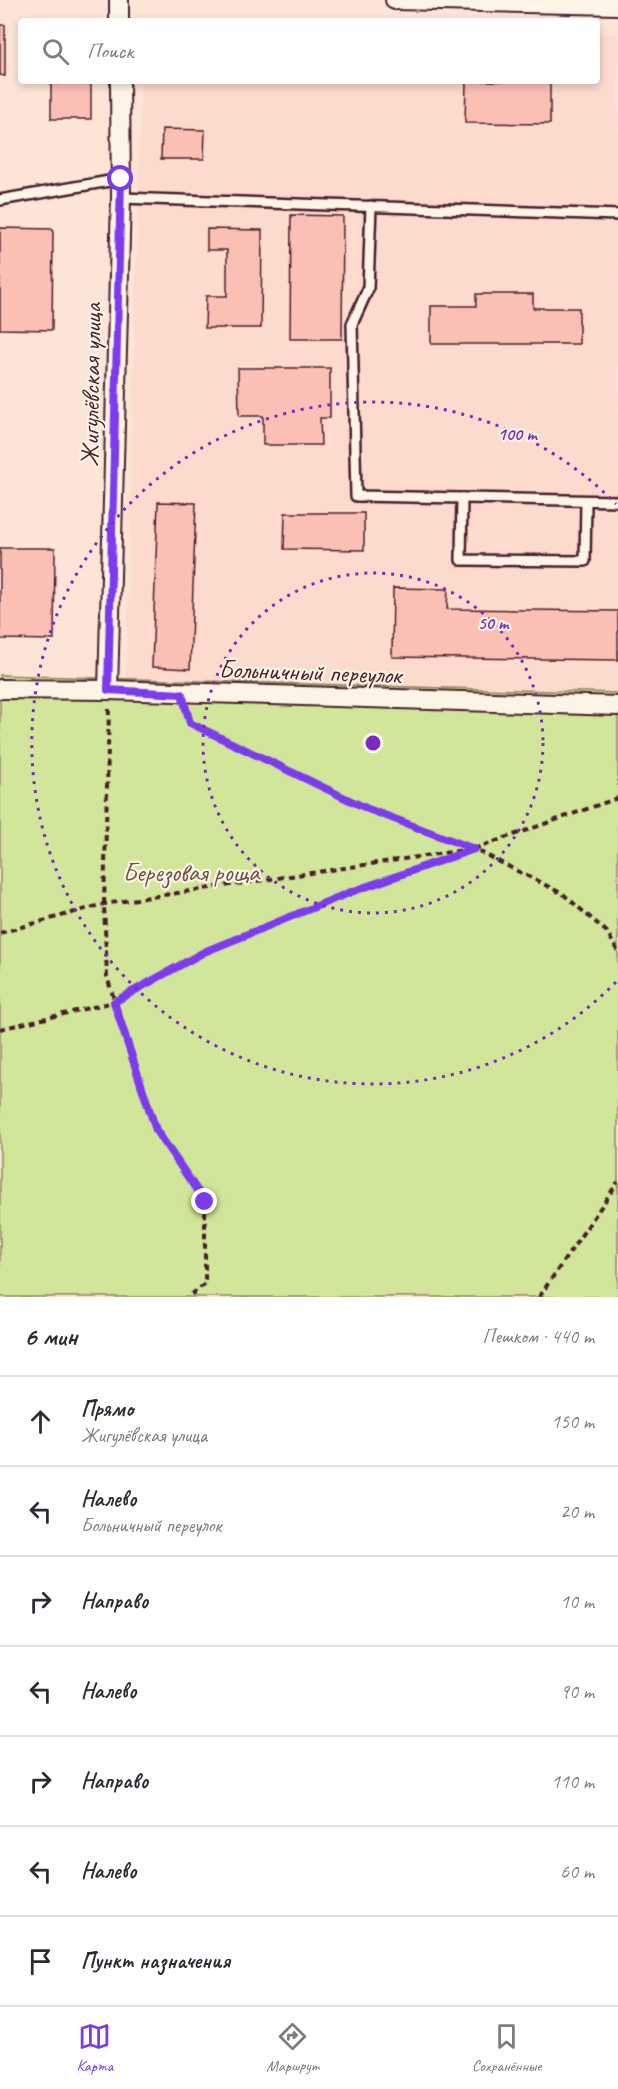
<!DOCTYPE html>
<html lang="ru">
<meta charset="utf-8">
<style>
:root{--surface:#fff;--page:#f2f2f3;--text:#2b2b33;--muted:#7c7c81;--line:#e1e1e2;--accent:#7c3aed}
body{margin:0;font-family:Caveat,sans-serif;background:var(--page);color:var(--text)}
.stop{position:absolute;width:18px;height:18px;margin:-14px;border:4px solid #7c3aed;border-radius:50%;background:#fff}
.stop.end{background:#7c3aed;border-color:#fff;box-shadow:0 2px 6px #0008}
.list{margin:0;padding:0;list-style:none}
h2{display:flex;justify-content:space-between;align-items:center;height:78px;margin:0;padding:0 24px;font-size:26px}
h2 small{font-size:20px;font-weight:400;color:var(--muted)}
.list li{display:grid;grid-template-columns:39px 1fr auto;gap:18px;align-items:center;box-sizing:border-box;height:90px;padding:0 24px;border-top:2px solid var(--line)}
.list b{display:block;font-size:22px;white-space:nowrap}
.list p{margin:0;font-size:20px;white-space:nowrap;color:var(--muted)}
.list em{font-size:20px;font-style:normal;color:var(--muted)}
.icon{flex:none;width:33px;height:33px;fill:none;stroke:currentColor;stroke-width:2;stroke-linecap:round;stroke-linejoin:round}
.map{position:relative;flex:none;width:618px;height:1297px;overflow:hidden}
.search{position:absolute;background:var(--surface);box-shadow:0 3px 9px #0003;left:18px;right:18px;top:18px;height:66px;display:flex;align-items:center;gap:15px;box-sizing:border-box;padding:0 21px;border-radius:6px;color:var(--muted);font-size:22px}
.sheet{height:708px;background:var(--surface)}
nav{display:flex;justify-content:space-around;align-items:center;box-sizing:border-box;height:84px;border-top:2px solid var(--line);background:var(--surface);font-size:16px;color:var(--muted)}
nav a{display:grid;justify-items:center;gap:3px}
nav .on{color:var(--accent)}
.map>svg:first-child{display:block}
.built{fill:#fcdacd}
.green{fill:#d1e69a;stroke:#8e8262;stroke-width:1.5}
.building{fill:#fbc0b5;stroke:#4a1f2b;stroke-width:1.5}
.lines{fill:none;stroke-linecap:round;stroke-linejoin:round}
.lane-casing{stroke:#4a1f2b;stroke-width:14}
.street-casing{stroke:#4a1f2b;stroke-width:22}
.path{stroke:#4a1f2b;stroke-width:4;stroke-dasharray:6 4.5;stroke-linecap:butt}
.lane{stroke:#fcf5e5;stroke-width:9}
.street{stroke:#fcf5e5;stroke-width:18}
.route{stroke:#7c3aed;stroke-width:8}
.ring{fill:none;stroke:#7b2cbf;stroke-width:3;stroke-dasharray:3 6}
.labels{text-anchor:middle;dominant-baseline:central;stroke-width:4.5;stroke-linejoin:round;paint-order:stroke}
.street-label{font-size:26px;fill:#4a1f2b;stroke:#fcf5e5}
.park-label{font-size:26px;fill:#6c5147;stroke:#fcf5e5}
.centre{fill:#7b2cbf;stroke:#fcf5e5;stroke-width:3}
.ring-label{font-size:18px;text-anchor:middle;font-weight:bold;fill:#7b2cbf;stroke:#fcf5e5;stroke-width:4.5;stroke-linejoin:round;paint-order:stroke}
</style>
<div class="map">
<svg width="618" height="1297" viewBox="0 0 618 1297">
<rect width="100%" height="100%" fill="#fce5d7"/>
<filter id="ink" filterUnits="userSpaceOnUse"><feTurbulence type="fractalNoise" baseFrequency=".0167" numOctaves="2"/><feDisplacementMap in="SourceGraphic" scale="12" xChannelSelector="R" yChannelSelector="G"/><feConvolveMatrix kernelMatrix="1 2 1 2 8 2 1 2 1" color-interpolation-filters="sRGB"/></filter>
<g filter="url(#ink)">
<!-- built -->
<path class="built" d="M597 34H618V693L126 679 141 81H597Z"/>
<!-- green -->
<path class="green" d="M0 675 618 693V1297H0Z"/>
<!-- building -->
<g class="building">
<path d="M0 25H5V76L0 75Z"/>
<rect x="51" y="81" width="40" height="38"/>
<path d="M466 81H550V124L465 123Z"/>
<path d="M162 129 205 130 204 159H161Z"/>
<path d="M291 215 343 216 342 339H290Z"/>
<path d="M0 228 53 229 52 330 0 329Z"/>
<path d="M207 229 262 230 261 328H205L206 296H227V250H207Z"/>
<path d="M476 294H533V308H579V344H431V306H476Z"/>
<path d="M238 368H330V418H320L321 445H263V416H239Z"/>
<path d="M158 502 196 503 190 669 152 667Z"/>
<path d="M285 513H364V550L284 549Z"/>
<path d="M0 548H55L54 640 0 639Z"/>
<path d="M393 588 448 589 447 609 618 611V660L392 657Z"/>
</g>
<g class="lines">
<!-- lane casing -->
<g class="lane-casing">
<g id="lane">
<path d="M121 198 618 215"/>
<path d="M0 200 121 179"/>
<path d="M371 206 368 289 352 324 356 496 618 501"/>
<path d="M462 498 461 560 585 561 586 501"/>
</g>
</g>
<!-- street casing -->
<g class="street-casing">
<g id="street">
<path d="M119 0V21"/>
<path d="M395 0 618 5"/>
<path d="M0 689 108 690 618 706"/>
<path d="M108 690 121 198 120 81"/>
</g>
</g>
<!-- path -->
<g class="path">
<path d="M109 709 104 904 107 977 156 1130 205 1202V1284L188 1297"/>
<path d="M187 710 190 723 368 809 473 849"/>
<path d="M474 849 618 798"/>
<path d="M0 933 104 904 464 850"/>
<path d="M0 1029 114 1002 204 952 351 892 474 849 563 894 607 932 618 952"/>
<path d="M539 1297 618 1182"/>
</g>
<!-- lane -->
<use href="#lane" class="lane"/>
<!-- street -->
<use href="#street" class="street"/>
</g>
</g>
<g class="lines" filter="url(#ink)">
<!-- route -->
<path class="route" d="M121 179 108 690 182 694 190 723 368 809 474 849 351 892 204 952 114 1002 156 1130 205 1202"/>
</g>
<!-- distance rings -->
<g class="ring">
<circle cx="373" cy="743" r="170"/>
<path d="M616 982A341 341 0 1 1 616 504"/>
</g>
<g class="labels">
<!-- street labels -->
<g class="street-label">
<text transform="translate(91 385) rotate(-89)">Жигулёвская улица</text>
<text transform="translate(310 672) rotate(2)">Больничный переулок</text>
</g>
<!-- park labels -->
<g class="park-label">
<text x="191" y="872">Березовая роща</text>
</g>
</g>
<circle cx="373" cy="743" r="9" class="centre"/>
<g class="ring-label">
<text x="517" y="440">100 m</text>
<text x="493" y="629">50 m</text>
</g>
</svg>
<div class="stop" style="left:121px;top:179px"></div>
<div class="stop end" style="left:205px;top:1202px"></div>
<div class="search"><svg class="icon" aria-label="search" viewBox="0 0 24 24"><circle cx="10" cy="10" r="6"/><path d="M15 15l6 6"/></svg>Поиск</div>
</div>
<section class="sheet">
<h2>6 мин<small>Пешком · 440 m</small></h2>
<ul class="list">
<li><svg class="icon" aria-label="ahead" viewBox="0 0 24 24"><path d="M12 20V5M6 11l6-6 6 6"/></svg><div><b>Прямо</b><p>Жигулёвская улица</p></div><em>150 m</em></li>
<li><svg class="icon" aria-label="left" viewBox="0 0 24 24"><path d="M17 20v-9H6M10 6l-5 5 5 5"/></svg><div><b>Налево</b><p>Больничный переулок</p></div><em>20 m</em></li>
<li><svg class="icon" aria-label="right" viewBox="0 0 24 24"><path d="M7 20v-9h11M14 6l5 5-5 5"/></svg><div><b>Направо</b></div><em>10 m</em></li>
<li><svg class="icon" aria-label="left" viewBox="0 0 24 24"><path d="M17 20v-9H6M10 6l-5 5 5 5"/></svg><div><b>Налево</b></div><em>90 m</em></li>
<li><svg class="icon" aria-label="right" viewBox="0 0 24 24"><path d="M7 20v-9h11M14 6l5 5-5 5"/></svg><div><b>Направо</b></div><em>110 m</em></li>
<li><svg class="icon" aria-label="left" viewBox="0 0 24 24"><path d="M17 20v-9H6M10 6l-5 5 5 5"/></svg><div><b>Налево</b></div><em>60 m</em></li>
<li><svg class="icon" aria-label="arrive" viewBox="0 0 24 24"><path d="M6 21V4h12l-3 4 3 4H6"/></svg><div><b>Пункт назначения</b></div></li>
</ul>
</section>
<nav>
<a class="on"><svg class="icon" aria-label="map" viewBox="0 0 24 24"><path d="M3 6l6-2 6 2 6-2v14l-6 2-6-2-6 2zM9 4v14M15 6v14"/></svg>Карта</a>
<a><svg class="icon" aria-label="directions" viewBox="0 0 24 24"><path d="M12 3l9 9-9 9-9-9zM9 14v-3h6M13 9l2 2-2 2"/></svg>Маршрут</a>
<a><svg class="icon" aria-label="saved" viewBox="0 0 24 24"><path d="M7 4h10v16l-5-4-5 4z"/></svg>Сохранённые</a>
</nav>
